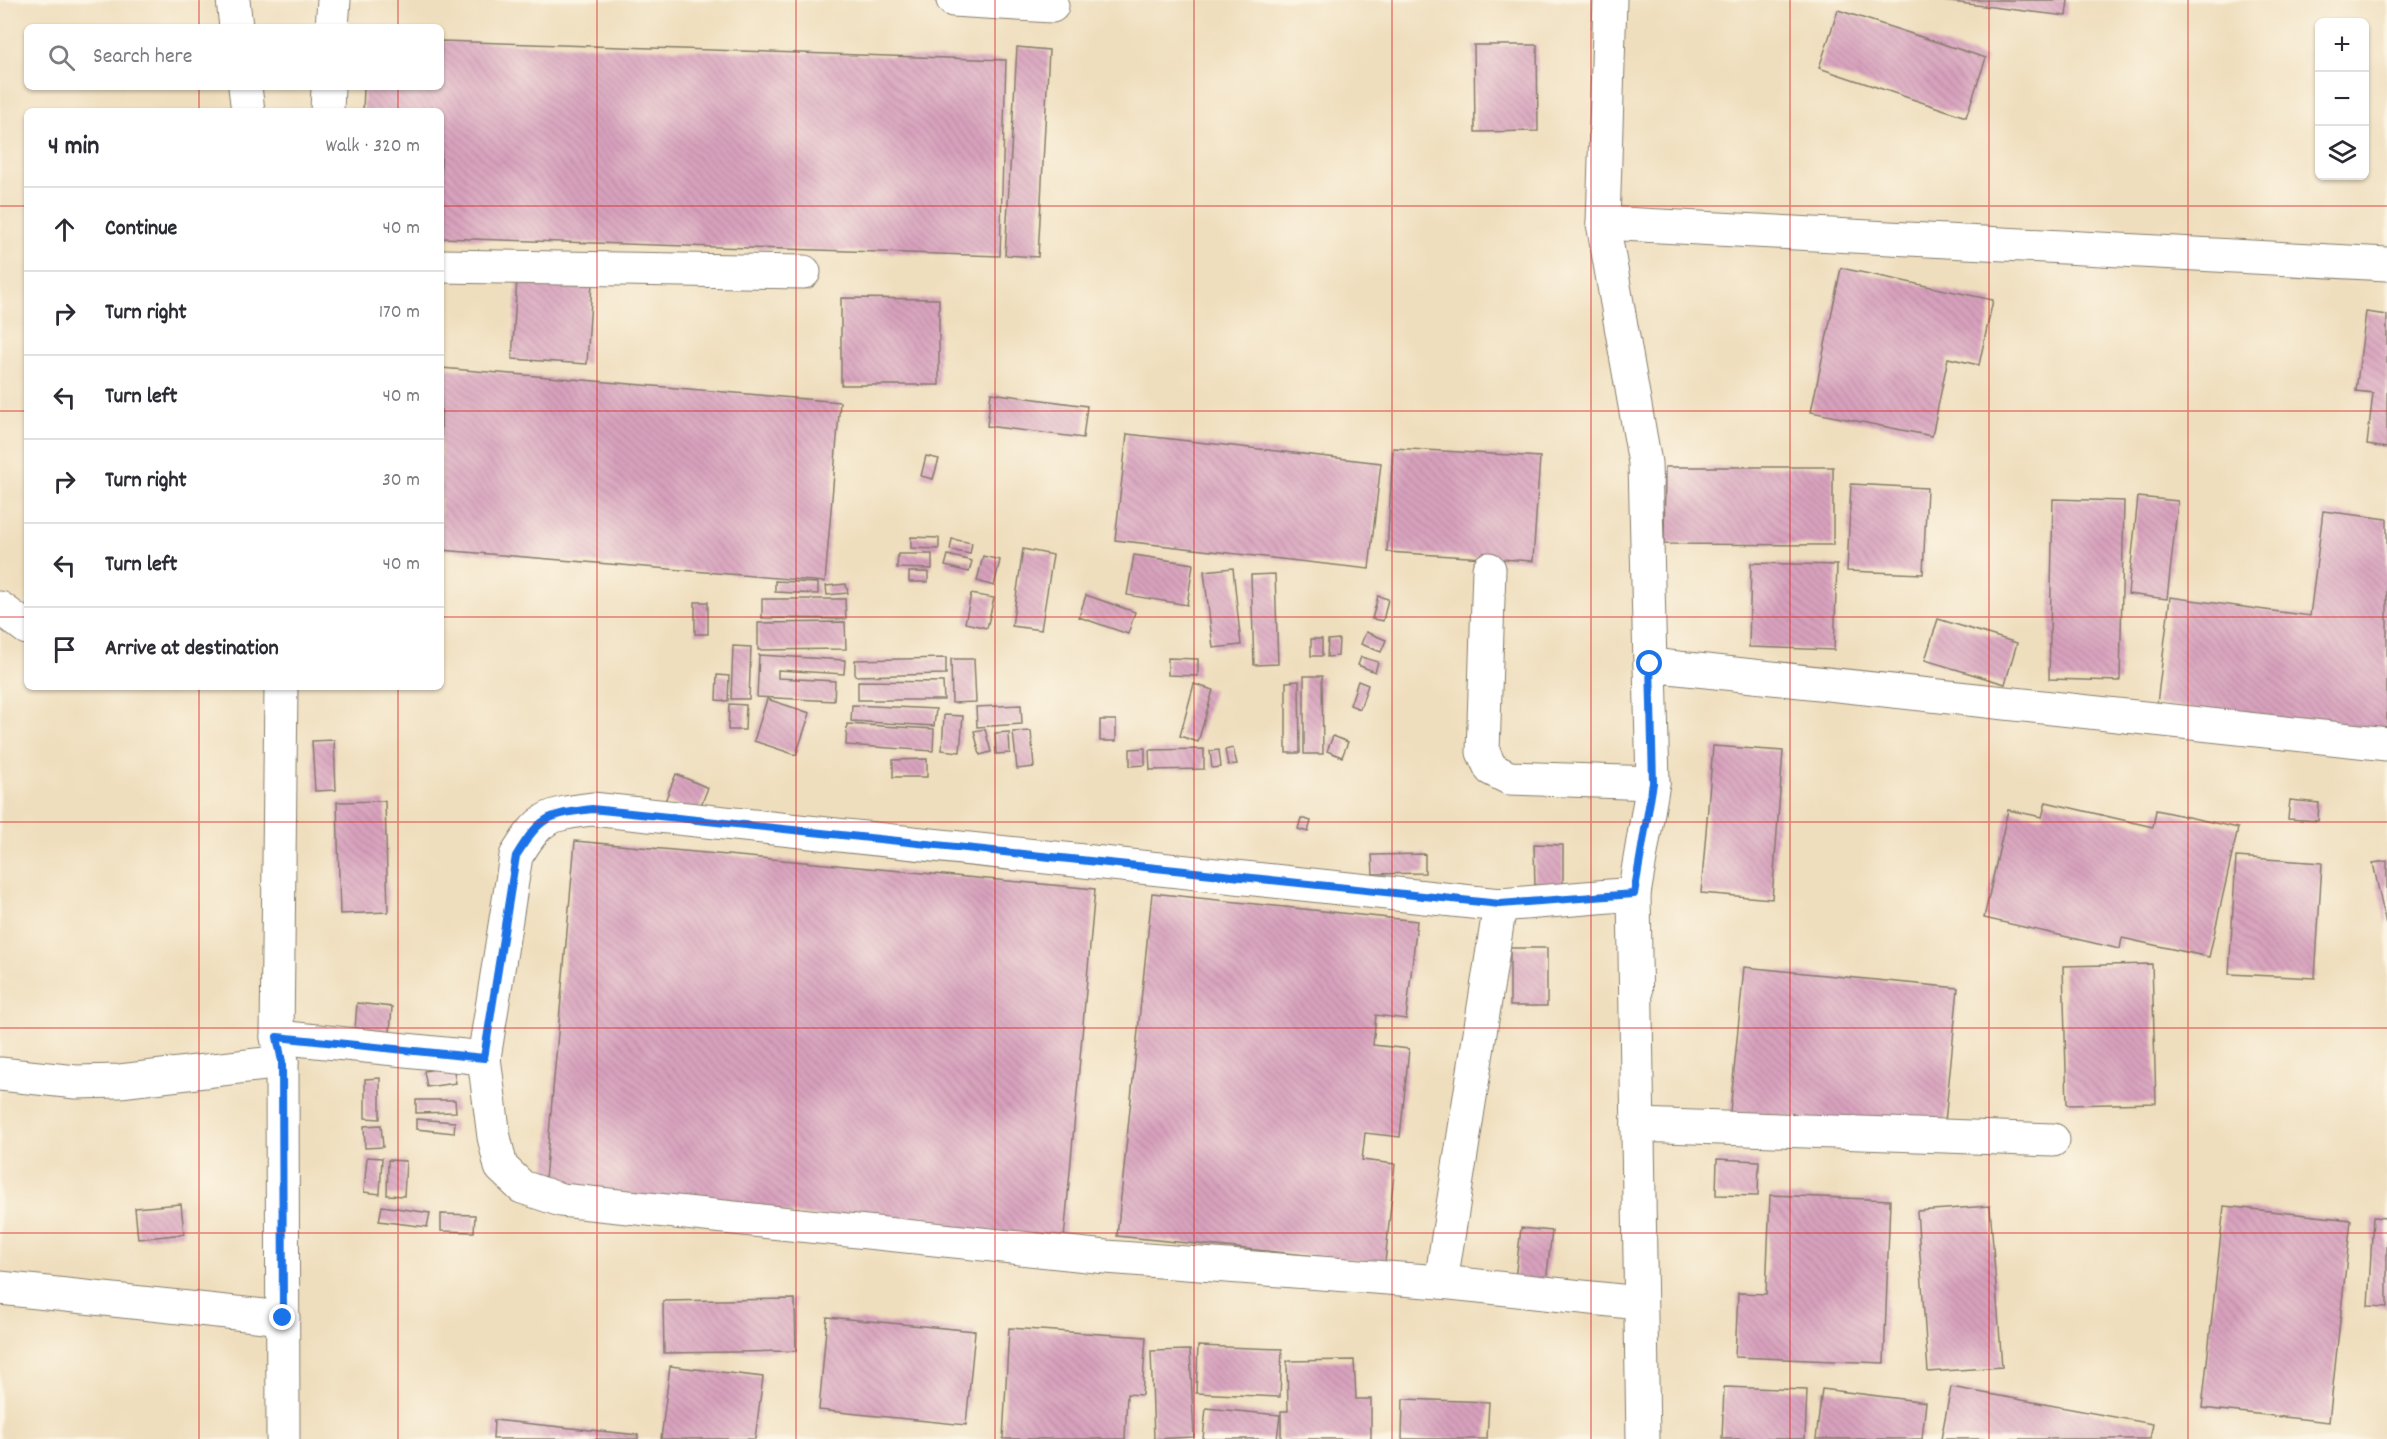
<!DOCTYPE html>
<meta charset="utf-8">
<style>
:root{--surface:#fff;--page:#f2f2f3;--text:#2b2b33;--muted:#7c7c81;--line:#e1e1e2}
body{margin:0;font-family:Dekko,sans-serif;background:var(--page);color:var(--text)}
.controls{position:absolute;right:18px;top:18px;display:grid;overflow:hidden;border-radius:9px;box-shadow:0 2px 4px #0004}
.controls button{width:54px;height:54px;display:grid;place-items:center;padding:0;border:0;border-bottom:2px solid var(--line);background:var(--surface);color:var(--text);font:30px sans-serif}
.stop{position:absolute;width:18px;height:18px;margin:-14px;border:4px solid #1a73e8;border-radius:50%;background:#fff}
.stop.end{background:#1a73e8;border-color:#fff;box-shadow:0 2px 6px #0008}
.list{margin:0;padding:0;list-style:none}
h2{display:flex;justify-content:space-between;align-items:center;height:78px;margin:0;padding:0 24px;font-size:26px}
h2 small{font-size:20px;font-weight:400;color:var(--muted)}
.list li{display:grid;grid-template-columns:39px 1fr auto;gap:18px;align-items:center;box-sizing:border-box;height:84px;padding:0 24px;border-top:2px solid var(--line)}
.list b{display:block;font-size:22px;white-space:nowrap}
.list em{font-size:20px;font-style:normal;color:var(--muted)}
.icon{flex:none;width:33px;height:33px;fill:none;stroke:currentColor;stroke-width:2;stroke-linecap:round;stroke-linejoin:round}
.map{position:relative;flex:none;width:2387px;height:1439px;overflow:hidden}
.search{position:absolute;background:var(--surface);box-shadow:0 2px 4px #0004;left:24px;top:24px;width:420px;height:66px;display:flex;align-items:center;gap:15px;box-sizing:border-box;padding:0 21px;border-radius:9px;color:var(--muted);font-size:22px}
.panel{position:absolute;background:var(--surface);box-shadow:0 2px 4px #0004;left:24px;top:108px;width:420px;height:582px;border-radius:9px}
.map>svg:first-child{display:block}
.building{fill:url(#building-back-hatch)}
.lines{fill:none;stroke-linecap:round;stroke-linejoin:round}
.minor-casing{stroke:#867d6c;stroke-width:35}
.minor{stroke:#fff;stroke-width:33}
.route{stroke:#1a73e8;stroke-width:8}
.grid{fill:none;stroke:#d62828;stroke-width:1.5;stroke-opacity:0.55}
</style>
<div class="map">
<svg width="2387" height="1439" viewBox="0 0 2387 1439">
<defs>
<pattern id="building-back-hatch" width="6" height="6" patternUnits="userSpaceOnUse" patternTransform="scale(1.5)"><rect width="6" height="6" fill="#d8a1bd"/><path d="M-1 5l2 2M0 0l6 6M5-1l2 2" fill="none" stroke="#b98aa2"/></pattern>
</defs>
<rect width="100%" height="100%" fill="#fcf5e5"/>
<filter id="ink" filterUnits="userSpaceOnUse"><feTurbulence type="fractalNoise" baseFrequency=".0167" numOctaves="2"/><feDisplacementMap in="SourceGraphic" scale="12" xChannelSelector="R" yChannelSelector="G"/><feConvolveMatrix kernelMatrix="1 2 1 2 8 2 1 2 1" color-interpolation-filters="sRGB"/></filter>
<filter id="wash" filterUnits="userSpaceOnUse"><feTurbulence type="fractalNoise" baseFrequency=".008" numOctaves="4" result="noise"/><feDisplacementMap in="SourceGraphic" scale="24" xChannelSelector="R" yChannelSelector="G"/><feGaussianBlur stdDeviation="1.35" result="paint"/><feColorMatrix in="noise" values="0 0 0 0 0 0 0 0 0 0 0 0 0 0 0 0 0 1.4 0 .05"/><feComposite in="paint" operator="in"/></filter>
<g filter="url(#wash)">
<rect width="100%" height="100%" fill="#efdebd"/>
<g id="blocks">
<!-- building -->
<g class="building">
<path d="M1935 0H2068L2066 16Z"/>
<path d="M1838 10 1986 58 1966 117 1819 68Z"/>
<path d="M441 41 1006 60 1000 256 441 238V111H363L364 87H441Z"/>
<path d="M1474 45H1537L1538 131 1475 132Z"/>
<path d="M1017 47 1049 50 1038 257 1005 255Z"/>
<path d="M1841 268 1993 300 1979 365 1948 358 1932 436 1811 412Z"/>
<path d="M517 278 592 283 587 364 512 359Z"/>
<path d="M841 298 939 299V385H841Z"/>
<path d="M2366 312 2387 315V448L2367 445 2373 393 2356 391Z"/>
<path d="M441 368 840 402 825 582 441 550Z"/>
<path d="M991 393 1087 406 1083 438 987 426Z"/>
<path d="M1127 434 1381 463 1369 569 1115 540Z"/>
<path d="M1393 448 1540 457 1533 561 1387 552Z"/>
<path d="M926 456 939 459 933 479 921 476Z"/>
<path d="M1665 467H1833V545L1664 544Z"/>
<path d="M1851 484 1927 488 1923 574 1847 571Z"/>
<path d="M2138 497 2178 501 2167 599 2128 594Z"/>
<path d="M2053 499 2124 501 2120 681 2049 679Z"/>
<path d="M2323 511 2387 519V734L2157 704 2170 597 2310 616Z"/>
<path d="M911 537 939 538V549L911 548Z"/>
<path d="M952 539 972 543 970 554 950 550Z"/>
<path d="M1023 549 1053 555 1041 630 1012 626Z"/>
<path d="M898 554H932V569L897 568Z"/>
<path d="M948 555 972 561 969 572 945 566Z"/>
<path d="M1134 555 1193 564 1187 605 1127 595Z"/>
<path d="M983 556 1000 560 994 586 977 581Z"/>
<path d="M1751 563 1837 565 1834 650 1749 647Z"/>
<path d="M1233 568 1241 645 1213 648 1204 571Z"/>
<rect x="909" y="572" width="19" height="10"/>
<path d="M1275 574 1278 664 1254 665 1251 575Z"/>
<path d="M775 581 818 583V594L775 592Z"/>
<path d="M846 584 848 593 827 595 826 586Z"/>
<path d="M971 594 994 598 987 628 965 623Z"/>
<path d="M1086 595 1135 612 1128 634 1079 617Z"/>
<path d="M1378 596 1388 599 1383 621 1372 619Z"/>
<path d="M762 599H845L846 619 762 618Z"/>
<rect x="695" y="602" width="13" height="32"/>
<path d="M1938 619 2017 643 2005 684 1925 660Z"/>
<path d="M845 622 846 649 758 650V623Z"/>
<path d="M1366 632 1386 640 1381 652 1361 644Z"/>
<rect x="1311" y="639" width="11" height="17"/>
<path d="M1339 639 1338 656 1327 657 1328 640Z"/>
<path d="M733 646 751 647 749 699H731Z"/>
<path d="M759 655 845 660 844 674 778 670V678L835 681 834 701 757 697Z"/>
<path d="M1361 657 1378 662 1375 672 1358 665Z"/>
<path d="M946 658V674L855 676V660Z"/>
<path d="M1168 658 1198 659V676L1168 675Z"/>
<path d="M951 659H974L976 702 952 703Z"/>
<path d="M717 675 729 676 728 701 716 700Z"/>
<path d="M1304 676H1322L1323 754H1304Z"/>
<path d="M858 681 943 682 944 700H858Z"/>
<path d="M1299 681 1300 753H1286V682Z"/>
<path d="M1358 681 1368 685 1360 709 1350 705Z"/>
<path d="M1194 684 1213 690 1198 742 1180 736Z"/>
<path d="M767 699 810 713 796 755 754 741Z"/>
<path d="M729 704 746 705 745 730H728Z"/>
<path d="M852 705 936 709 934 726 851 721Z"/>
<path d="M1021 705 1022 724 977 727 976 707Z"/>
<path d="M944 715 963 716 960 752 942 750Z"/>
<rect x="1100" y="720" width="16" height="21"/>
<path d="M847 724 934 729 933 751 846 745Z"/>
<path d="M985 729 991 752 980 755 974 731Z"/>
<path d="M1031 731 1034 767 1017 769 1013 732Z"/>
<path d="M1009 732 1010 753 996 754 995 733Z"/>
<path d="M1333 736 1348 742 1342 757 1327 751Z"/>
<path d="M334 740 336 790 315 791 312 741Z"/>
<path d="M1713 746 1783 751 1772 899 1701 893Z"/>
<path d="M1145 748V765L1130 766V749Z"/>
<path d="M1233 748 1237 764 1228 765 1225 750Z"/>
<path d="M1204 749V769L1150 770 1149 750Z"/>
<path d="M1219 750 1221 767 1212 768 1210 751Z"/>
<path d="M927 759V777H893V760Z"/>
<path d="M676 774 708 788 697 815 665 801Z"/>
<path d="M2290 800 2319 803 2318 821 2288 819Z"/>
<path d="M385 801 388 912 340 914 337 802Z"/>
<path d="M2046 802 2153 827 2156 810 2238 828 2209 957 2122 938 2120 949 1984 918 2008 810 2042 817Z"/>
<path d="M1301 818 1311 821 1308 832 1298 829Z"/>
<path d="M575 841 1095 889 1064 1239 544 1191Z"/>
<path d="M1534 844 1563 845V890H1535Z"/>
<path d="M1425 854V873L1373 874 1372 855Z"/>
<path d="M2236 857 2322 863 2315 978 2229 974Z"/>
<path d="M2387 861V924H2386L2373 863Z"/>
<path d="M1152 893 1417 921 1406 1019 1376 1015 1373 1045 1409 1049 1400 1137 1365 1133 1362 1160 1395 1164 1385 1263 1117 1236Z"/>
<rect x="1510" y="948" width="37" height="58"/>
<path d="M2152 964 2156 1103 2067 1105 2063 966Z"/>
<path d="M1744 967 1958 988 1944 1133 1730 1112Z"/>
<path d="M357 1003 392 1007 390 1032 355 1029Z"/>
<path d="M453 1066 456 1083 427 1087 424 1071Z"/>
<path d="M380 1078V1119L365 1118V1079Z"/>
<path d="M416 1100H455L456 1112 416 1113Z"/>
<path d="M416 1119 455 1122 454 1133 416 1129Z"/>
<path d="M381 1125 383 1147 365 1148 364 1126Z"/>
<path d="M367 1157 382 1158 380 1194 364 1192Z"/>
<path d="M1717 1159 1759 1161 1758 1196 1716 1195Z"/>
<path d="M388 1160 406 1161 404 1196 387 1195Z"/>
<path d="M1770 1195 1890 1200 1884 1363 1735 1357 1738 1293 1766 1294Z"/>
<path d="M181 1204 184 1234 138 1239 135 1208Z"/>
<path d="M382 1206 430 1213 427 1227 379 1221Z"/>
<path d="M1990 1206 2002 1367 1928 1372 1917 1211Z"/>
<path d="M2224 1206 2351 1220 2329 1422 2202 1408Z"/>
<path d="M441 1214 475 1215 474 1232 441 1231Z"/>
<path d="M2373 1217 2387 1218V1307L2368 1306Z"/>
<path d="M1521 1228 1552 1231 1546 1283 1515 1279Z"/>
<path d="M795 1299 796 1351 664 1353 663 1301Z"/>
<path d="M827 1317 975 1331 966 1425 819 1410Z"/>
<path d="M1009 1328 1146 1337 1142 1395 1127 1394 1125 1439H1003Z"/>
<path d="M1198 1346 1282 1349 1280 1397 1196 1393Z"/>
<path d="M1190 1350 1194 1437 1154 1439 1151 1351Z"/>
<path d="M1354 1360 1356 1399H1371V1439H1281V1411H1288L1287 1361Z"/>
<path d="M670 1366 763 1377 755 1439H661Z"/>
<path d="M1724 1387 1807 1390 1805 1439H1722Z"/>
<path d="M1951 1387 2153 1424 2150 1439H1941Z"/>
<path d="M1822 1389 1926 1402 1922 1439H1816Z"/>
<path d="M1403 1399 1489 1402 1487 1439H1402Z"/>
<path d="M1206 1408 1280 1415 1277 1439H1203Z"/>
<path d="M494 1420 638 1435V1439H493Z"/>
</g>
</g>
</g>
<g filter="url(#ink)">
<use href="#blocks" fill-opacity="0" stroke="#867d6c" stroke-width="1.5"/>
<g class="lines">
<!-- minor casing -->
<g class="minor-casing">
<g id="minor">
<path d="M233 0 236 27"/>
<path d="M953 0 1052 6"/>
<path d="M1610 0 1603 223 1645 463 1650 665 1653 783 1634 894 1643 1439"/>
<path d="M332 27 334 0"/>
<path d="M245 87 248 111"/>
<path d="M327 111 328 87"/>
<path d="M1603 223 2387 264"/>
<path d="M441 266 804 272"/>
<path d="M1489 569 1483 752 1491 769 1509 778 1653 783"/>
<path d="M0 608 27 628"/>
<path d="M1650 665 2387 744"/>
<path d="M281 687 277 1037 282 1062 283 1439"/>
<path d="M1634 894 1500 905 592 809C546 815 541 816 516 856L484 1058 494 1137 501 1167 522 1187 561 1200 1106 1257 1441 1282 1639 1303"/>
<path d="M277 1037 484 1058"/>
<path d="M0 1074 76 1082 120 1081 282 1062"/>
<path d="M1638 1125 2053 1140"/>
<path d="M1441 1282 1500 905"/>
<path d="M0 1288 283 1318"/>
</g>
</g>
<!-- minor -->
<use href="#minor" class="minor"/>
</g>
</g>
<g class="lines" filter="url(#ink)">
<!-- route -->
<path class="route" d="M283 1318 282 1062 277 1037 484 1058 516 856C541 816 546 815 592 809L1500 904 1634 894 1653 783 1650 664"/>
</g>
<!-- grid -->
<path class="grid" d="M199 0V27M398 0V27M597 0V1439M796 0V1439M995 0V1439M1194 0V1439M1392 0V1439M1591 0V1439M1790 0V1439M1989 0V1439M2188 0V1439M199 87V111M398 87V111M0 206H27M441 206H2387M0 411H27M441 411H2387M0 617H27M441 617H2387M199 687V1439M398 687V1439M0 822H2387M0 1028H2387M0 1233H2387"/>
</svg>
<div class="controls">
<button>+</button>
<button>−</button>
<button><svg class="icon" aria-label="layers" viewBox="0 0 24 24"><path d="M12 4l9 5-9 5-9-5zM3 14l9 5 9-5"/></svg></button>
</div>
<div class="stop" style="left:1650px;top:664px"></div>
<div class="stop end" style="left:283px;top:1318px"></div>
<div class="search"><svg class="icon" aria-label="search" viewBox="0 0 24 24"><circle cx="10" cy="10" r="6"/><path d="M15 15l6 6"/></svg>Search here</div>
<section class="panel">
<h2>4 min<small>Walk · 320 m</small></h2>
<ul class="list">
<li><svg class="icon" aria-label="ahead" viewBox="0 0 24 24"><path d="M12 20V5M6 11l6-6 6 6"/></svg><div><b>Continue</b></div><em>40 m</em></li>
<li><svg class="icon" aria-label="right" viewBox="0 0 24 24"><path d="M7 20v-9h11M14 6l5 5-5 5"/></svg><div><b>Turn right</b></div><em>170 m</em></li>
<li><svg class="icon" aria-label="left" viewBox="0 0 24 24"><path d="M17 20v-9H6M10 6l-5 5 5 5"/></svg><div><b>Turn left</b></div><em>40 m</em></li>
<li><svg class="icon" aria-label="right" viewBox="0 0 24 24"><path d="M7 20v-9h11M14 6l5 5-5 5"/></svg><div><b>Turn right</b></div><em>30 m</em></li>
<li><svg class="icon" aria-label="left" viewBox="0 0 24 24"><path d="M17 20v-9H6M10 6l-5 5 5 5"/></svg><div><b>Turn left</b></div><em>40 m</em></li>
<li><svg class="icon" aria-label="arrive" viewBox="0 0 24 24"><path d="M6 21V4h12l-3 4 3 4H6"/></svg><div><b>Arrive at destination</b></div></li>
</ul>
</section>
</div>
